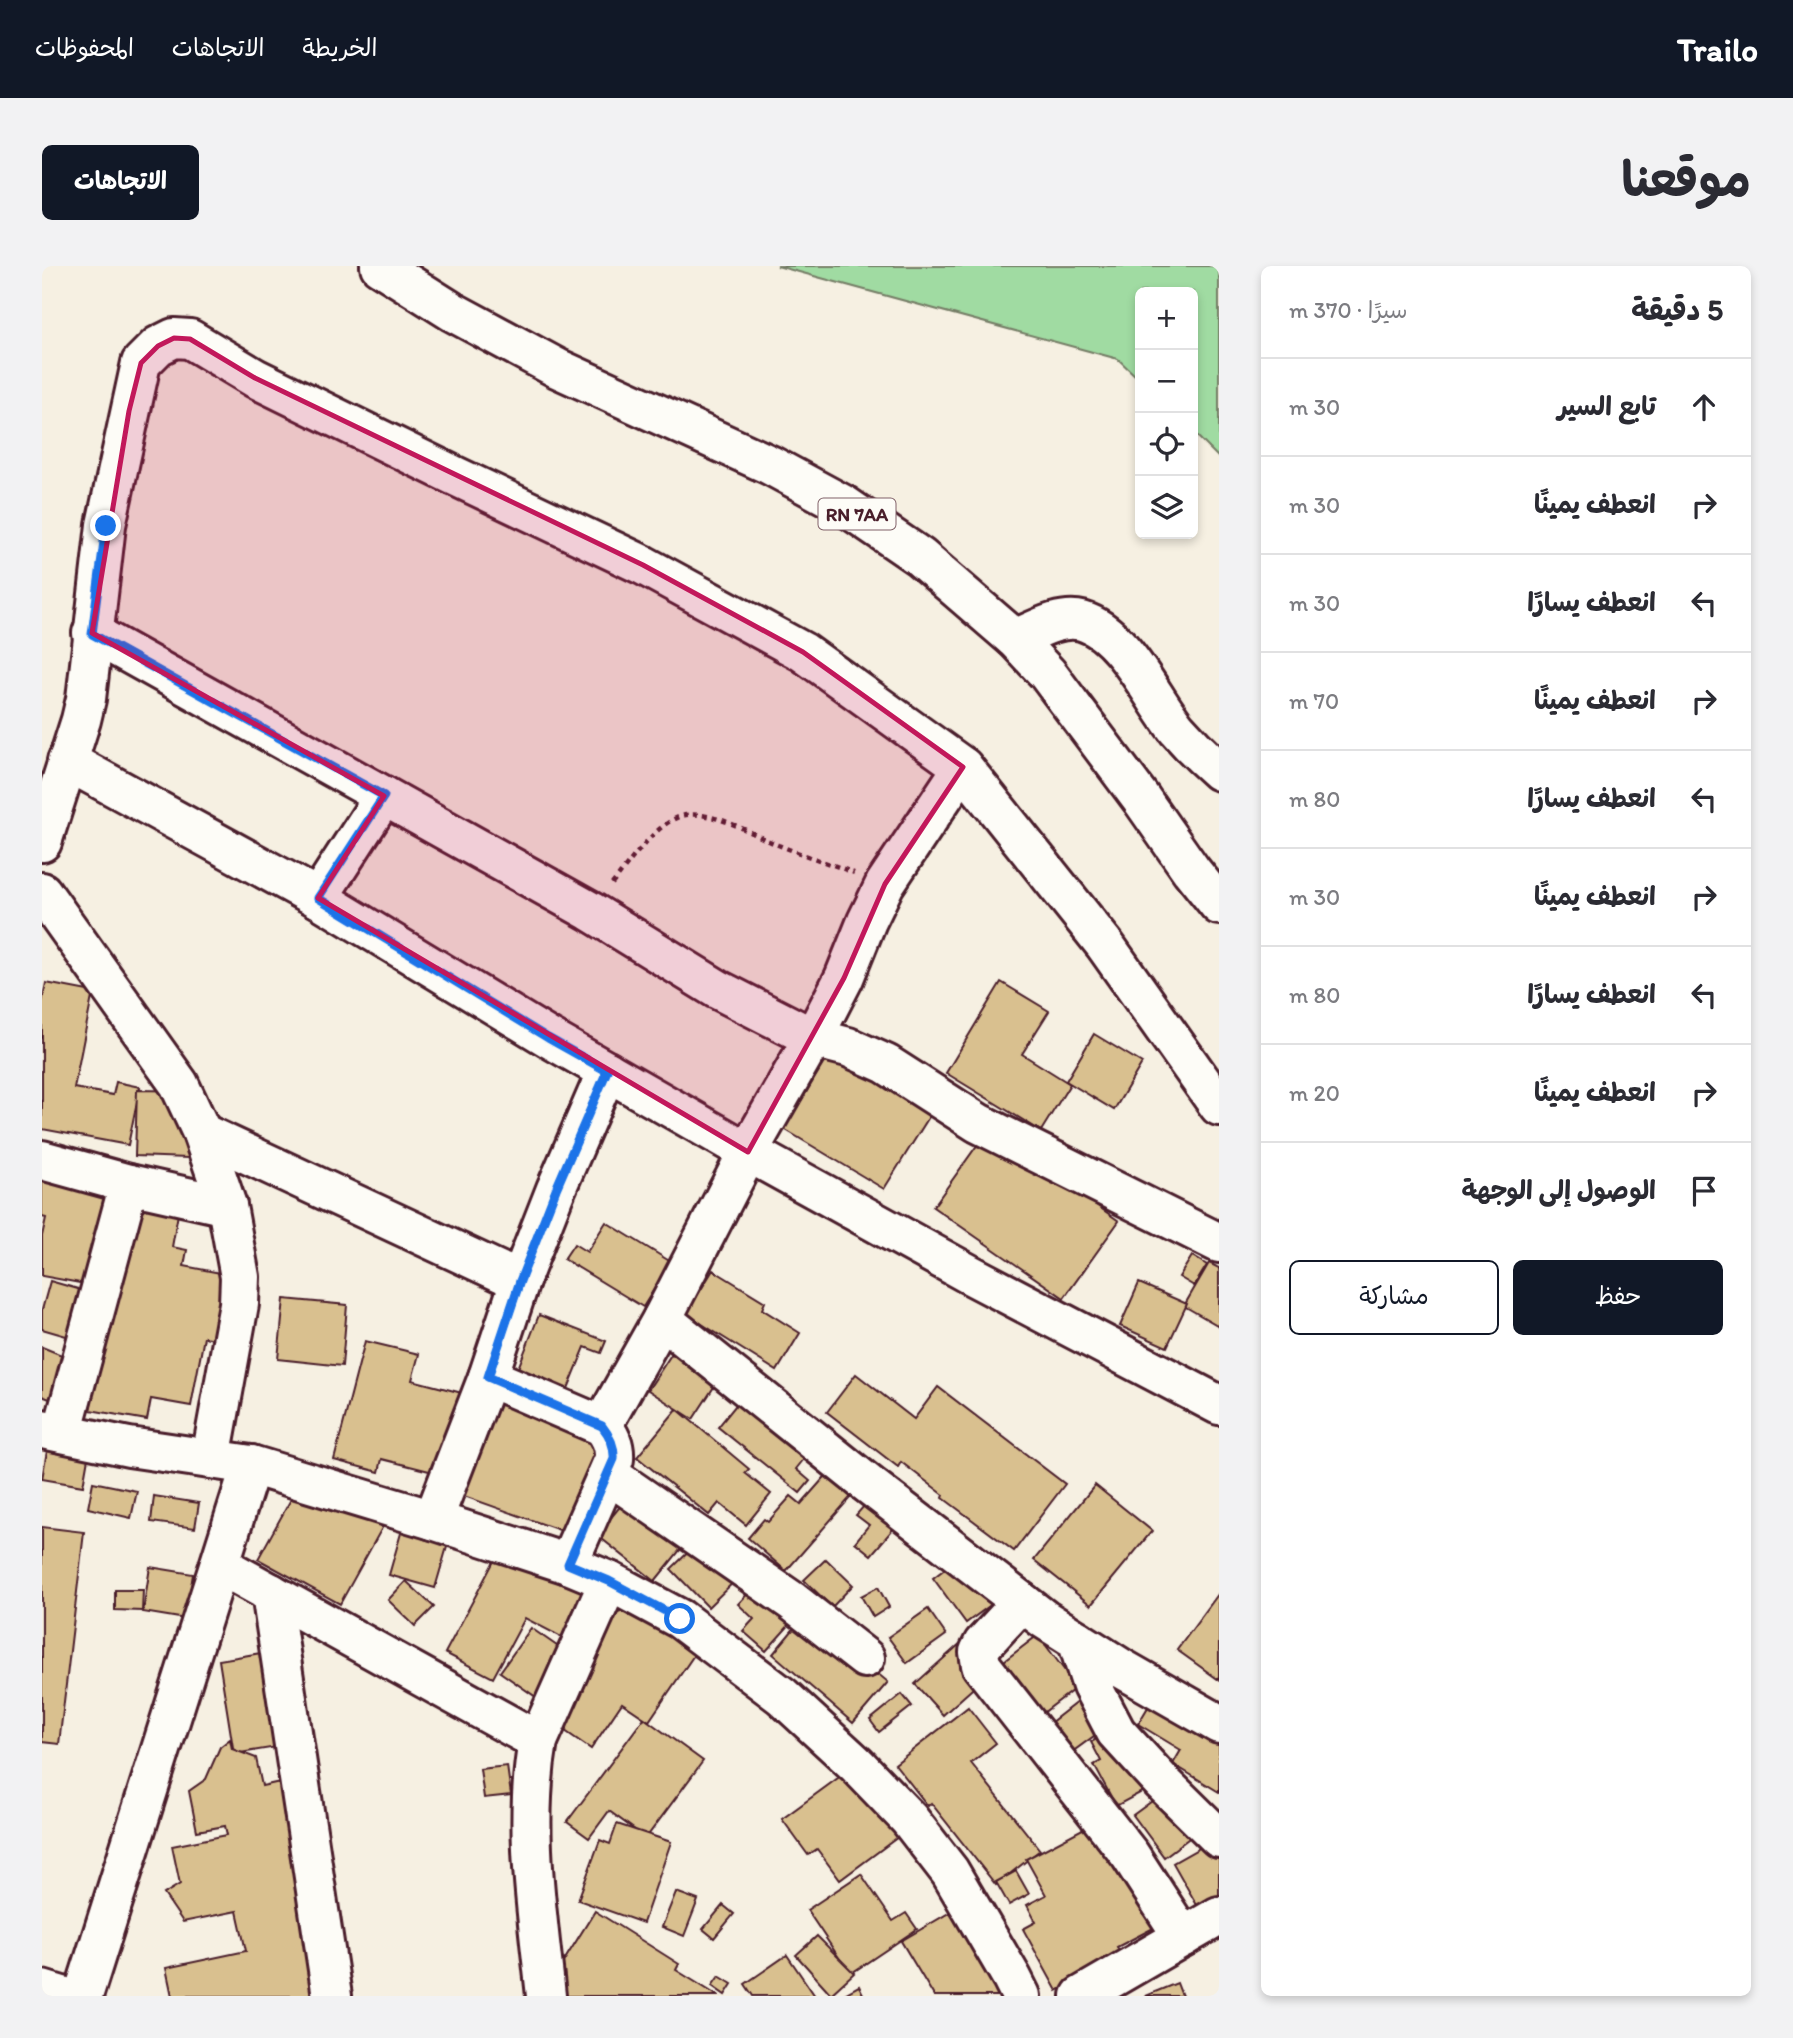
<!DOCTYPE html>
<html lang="ar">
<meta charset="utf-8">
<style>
:root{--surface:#fff;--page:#f2f2f3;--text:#2b2b33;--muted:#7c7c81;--line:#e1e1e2;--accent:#111827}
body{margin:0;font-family:Itim,"Playpen Sans Arabic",sans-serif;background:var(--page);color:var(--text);direction:rtl}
.controls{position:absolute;right:21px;top:21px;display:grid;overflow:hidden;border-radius:10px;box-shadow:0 4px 10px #0003}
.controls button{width:63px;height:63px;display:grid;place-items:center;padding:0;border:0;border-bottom:2px solid var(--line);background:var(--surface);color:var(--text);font:35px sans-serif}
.stop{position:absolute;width:21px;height:21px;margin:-16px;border:5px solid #1a73e8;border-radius:50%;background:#fff}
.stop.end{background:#1a73e8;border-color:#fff;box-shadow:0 2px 7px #0008}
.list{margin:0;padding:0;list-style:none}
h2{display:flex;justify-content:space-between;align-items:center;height:91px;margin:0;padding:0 28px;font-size:30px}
h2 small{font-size:23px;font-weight:400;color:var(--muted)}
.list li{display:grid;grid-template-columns:46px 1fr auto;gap:21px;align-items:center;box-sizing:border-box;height:98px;padding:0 28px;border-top:2px solid var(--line)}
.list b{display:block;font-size:26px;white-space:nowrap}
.list em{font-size:23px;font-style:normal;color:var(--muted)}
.actions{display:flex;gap:14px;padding:21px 28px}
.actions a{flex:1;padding:16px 0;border:2px solid var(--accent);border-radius:10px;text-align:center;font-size:24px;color:var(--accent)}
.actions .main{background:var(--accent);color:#fff}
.icon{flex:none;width:38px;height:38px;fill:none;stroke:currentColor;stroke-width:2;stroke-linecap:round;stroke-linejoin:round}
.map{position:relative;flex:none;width:1177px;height:1730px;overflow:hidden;direction:ltr;border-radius:10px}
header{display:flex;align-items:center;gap:42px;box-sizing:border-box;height:98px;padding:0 35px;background:var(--accent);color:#fff}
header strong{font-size:33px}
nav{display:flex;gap:38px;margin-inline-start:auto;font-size:24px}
.intro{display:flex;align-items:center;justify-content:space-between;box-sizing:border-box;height:168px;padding:0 42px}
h1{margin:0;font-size:49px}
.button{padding:18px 32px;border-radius:10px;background:var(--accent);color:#fff;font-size:24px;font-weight:700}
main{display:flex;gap:42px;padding:0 42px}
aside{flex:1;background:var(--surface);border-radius:10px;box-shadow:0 4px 10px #0003}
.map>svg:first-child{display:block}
.green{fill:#a0dba2;stroke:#757d66;stroke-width:2}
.building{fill:#d9c08f;stroke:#4a1f2b;stroke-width:2}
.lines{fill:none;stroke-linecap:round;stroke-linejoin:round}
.minor-casing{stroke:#4a1f2b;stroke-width:44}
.major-casing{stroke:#4a1f2b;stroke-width:44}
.path{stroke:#4a1f2b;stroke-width:4.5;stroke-dasharray:5 5;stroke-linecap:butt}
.minor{stroke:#fdfcf7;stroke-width:38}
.major{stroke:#fdfcf7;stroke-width:38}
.route{stroke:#1a73e8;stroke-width:9}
.marked{fill:#c2185b;fill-opacity:0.2;stroke:#c2185b;stroke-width:5;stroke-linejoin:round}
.labels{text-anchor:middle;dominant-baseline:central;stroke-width:6;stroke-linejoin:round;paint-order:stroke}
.shield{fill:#fdfcf7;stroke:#806168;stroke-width:2}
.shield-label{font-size:19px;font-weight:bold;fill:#4a1f2b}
</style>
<header>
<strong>Trailo</strong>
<nav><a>الخريطة</a><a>الاتجاهات</a><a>المحفوظات</a></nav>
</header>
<div class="intro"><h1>موقعنا</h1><a class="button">الاتجاهات</a></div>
<main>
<aside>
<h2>5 دقيقة<small>سيرًا · 370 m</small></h2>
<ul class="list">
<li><svg class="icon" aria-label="ahead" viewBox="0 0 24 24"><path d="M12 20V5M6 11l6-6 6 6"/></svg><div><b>تابع السير</b></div><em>30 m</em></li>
<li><svg class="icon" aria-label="right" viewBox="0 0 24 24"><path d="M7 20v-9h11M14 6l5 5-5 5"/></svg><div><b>انعطف يمينًا</b></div><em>30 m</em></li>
<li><svg class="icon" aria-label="left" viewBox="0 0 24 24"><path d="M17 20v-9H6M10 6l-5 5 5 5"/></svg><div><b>انعطف يسارًا</b></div><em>30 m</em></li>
<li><svg class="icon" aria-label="right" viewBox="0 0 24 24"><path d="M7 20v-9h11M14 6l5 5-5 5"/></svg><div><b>انعطف يمينًا</b></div><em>70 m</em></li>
<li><svg class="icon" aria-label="left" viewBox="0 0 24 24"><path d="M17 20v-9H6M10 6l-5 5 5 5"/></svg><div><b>انعطف يسارًا</b></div><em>80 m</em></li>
<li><svg class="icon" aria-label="right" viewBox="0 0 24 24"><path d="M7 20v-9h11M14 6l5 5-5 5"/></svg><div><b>انعطف يمينًا</b></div><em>30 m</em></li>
<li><svg class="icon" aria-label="left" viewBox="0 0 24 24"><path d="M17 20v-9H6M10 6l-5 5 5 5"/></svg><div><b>انعطف يسارًا</b></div><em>80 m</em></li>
<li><svg class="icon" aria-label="right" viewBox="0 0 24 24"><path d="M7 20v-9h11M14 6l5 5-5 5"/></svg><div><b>انعطف يمينًا</b></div><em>20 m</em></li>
<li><svg class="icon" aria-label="arrive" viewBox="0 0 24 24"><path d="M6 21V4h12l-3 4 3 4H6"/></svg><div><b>الوصول إلى الوجهة</b></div></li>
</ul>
<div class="actions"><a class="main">حفظ</a><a>مشاركة</a></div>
</aside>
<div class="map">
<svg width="1177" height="1730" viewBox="0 0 1177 1730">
<rect width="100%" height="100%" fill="#f6f0e2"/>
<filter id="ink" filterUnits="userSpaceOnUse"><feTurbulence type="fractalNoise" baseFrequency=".0143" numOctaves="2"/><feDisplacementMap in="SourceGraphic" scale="14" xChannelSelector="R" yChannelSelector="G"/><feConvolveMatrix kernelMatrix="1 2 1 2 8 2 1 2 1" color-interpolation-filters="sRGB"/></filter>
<g filter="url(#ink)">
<!-- green -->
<path class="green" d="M735 0H1177V192L1151 166V26H1098V114L1076 93Z"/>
<!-- building -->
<g class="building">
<path d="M959 716 1007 745 980 788 1028 818 999 865 904 807Z"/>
<path d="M4 717 51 726 32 822 71 829 74 816 98 821 86 879 0 863V736Z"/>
<path d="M1052 768 1100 797 1072 844 1024 815Z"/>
<path d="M789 785 890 846 842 923 742 863Z"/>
<path d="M95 824 154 825 146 877V892L93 890Z"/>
<path d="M946 864 1077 955 1022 1032 891 941Z"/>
<path d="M0 895 72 909 49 1019 0 1010V970L4 952 0 951Z"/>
<path d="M95 918 140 926 130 981 145 984 142 1000 194 1010 182 1075 162 1071 149 1140 109 1133 105 1154 48 1144 71 1022Z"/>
<path d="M564 956 629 996 601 1041 522 993 532 978 545 986Z"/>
<path d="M1150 990 1165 999 1152 1020 1137 1011Z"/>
<path d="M1167 997 1177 1002V1060L1142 1040Z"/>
<path d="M671 1004 723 1036 720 1043 758 1067 735 1105 644 1048Z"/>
<path d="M8 1015 43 1025 31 1072 0 1063V1044Z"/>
<path d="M1097 1017 1145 1038 1125 1081 1078 1060Z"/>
<path d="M242 1033 305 1039 300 1100 236 1093Z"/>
<path d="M497 1049 564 1075 559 1087 543 1081 523 1130 473 1110Z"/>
<path d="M323 1075 377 1088 370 1114 420 1127 399 1208 340 1193 337 1206 292 1194Z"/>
<path d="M636 1078 681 1107 651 1153 606 1124Z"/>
<path d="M0 1081 27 1092 10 1134 0 1130Z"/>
<path d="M814 1108 872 1153 896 1121 1023 1218 972 1285 901 1232 902 1229 859 1196 856 1201 785 1146Z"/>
<path d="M460 1111 568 1150 526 1267 419 1229Z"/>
<path d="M706 1124 774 1178 754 1203 768 1215 758 1227 676 1161Z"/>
<path d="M635 1143 707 1203 703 1207 729 1228 704 1259 677 1237 667 1249 595 1191Z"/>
<path d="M8 1168 49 1175 41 1220 0 1213Z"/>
<path d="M796 1196 821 1217 744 1305 706 1272 722 1253 726 1256 749 1230 759 1238Z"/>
<path d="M51 1216 95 1225 89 1252 46 1242Z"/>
<path d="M1053 1219 1110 1265 1049 1339 992 1294Z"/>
<path d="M593 1222 651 1268 613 1315 555 1269Z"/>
<path d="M254 1224 298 1248 307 1232 345 1253 298 1338 216 1293Z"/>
<path d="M112 1230 157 1237 153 1262 109 1256Z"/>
<path d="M829 1232 858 1255 829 1289 813 1276 827 1259 814 1249Z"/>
<path d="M361 1260 407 1274 393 1322 347 1309Z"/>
<path d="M0 1261 42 1266 17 1478 0 1476Z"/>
<path d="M666 1267 703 1305 666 1341 629 1303Z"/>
<path d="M460 1280 552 1329 527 1375 483 1352 451 1412 403 1387Z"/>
<path d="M920 1290 954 1335 924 1357 891 1312Z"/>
<path d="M784 1293 811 1319 790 1341 762 1314Z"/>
<path d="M108 1301 151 1308 144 1353 101 1346Z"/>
<path d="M364 1315 392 1341 373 1360 346 1334Z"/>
<path d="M836 1321 847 1341 831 1351 819 1330Z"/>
<path d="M711 1322 759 1346 724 1385 701 1365 712 1353 696 1338Z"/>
<path d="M73 1324H101L100 1345 73 1344Z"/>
<path d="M1177 1327V1414L1135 1384Z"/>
<path d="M584 1335 656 1383 607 1455 580 1437 549 1483 513 1458 540 1401Z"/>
<path d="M886 1343 904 1369 865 1397 846 1371Z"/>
<path d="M764 1348 846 1416 811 1457 731 1388Z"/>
<path d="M489 1362 525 1387 494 1431 458 1406Z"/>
<path d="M996 1369 1035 1421 1001 1447 962 1395Z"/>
<path d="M920 1376 948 1407 901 1449 873 1418Z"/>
<path d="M219 1387 235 1481 192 1488 177 1394Z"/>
<path d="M1119 1419 1177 1453V1526L1131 1498 1139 1484 1096 1458Z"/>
<path d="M860 1428 870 1440 837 1466 828 1454Z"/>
<path d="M1044 1429 1067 1459 1030 1486 1008 1457Z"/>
<path d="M926 1441 954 1477 929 1497 998 1584 954 1619 889 1537 886 1540 853 1498Z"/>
<path d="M602 1452 661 1495 604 1572 567 1545 547 1572 525 1556Z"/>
<path d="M1077 1461 1109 1521 1074 1540 1052 1499 1059 1495 1049 1476Z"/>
<path d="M188 1473 190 1483 214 1492 220 1520 238 1516 283 1730H130L124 1702 204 1685 195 1645 141 1656 122 1628 138 1618 130 1580 185 1569 183 1560 155 1565 147 1525 164 1513 178 1481Z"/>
<path d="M465 1500 469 1529 442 1532 438 1503Z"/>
<path d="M807 1504 856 1571 798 1614 775 1583 766 1589 740 1553Z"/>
<path d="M1132 1519 1154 1567 1122 1591 1091 1549Z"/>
<path d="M1065 1550 1123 1656 1075 1681 1080 1690 1015 1725 981 1663 994 1656 985 1639 1004 1629 984 1593Z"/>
<path d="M575 1558 629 1576 601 1657 536 1634 558 1574 568 1578Z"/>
<path d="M1177 1571V1629L1156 1641 1131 1597Z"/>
<path d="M974 1605 987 1628 967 1639 954 1616Z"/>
<path d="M819 1608 851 1655 864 1647 875 1663 808 1708 765 1644Z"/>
<path d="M634 1626 656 1634 642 1670 620 1661Z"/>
<path d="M681 1639 692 1648 672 1672 661 1663Z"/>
<path d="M912 1644 959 1730H892L859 1675Z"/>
<path d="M553 1645 637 1698 634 1704 676 1730H525L507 1719Z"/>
<path d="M775 1670 812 1707 789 1728 754 1689Z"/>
<path d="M745 1689 773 1730H711L703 1718Z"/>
<path d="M677 1710 690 1718 683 1729 670 1720Z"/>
<path d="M1135 1717 1140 1730H1103Z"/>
<path d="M817 1720 822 1730H799Z"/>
</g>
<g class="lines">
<!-- minor casing -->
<g class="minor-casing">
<g id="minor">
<path d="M50 367 548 645 675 723 771 772 806 781 844 798 936 857 1177 977"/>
<path d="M973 373C992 365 1018 349 1040 355 1082 367 1109 431 1135 463 1148 478 1162 492 1177 505"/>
<path d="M25 495 276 632 507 772 706 886 927 1008 1177 1139"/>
<path d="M921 501 843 618 825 655 802 712 771 772 706 886 620 1053 826 1218 1002 1353 1079 1402 1177 1458"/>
<path d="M0 576 39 454 44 433 64 259 99 97 116 80 132 72 148 73 213 112 411 209 601 299 761 386 921 501 1063 679 1177 840"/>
<path d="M0 626 137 818 160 867 185 940 198 1011 197 1038 169 1192"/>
<path d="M276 632 342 530"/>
<path d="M160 867 478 1015"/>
<path d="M0 894 87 918 185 940"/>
<path d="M446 1111 560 1160C569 1170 573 1180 572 1193L526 1298"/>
<path d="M560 1160 620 1053"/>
<path d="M0 1163 87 1181 209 1199 391 1254 526 1298 567 1315 638 1353 740 1430 815 1499 867 1553 908 1606 970 1712 979 1730"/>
<path d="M20 1167 87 918"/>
<path d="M566 1208 750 1335 823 1392"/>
<path d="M391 1254 446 1111 478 1015 514 923 565 805"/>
<path d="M178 1299 496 1475"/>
<path d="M229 1327 290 1730"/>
<path d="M980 1336 941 1378 937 1386 939 1399 1088 1589 1141 1671"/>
<path d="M1035 1374 1050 1420 1074 1466 1120 1516 1177 1572"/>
<path d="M0 1724 20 1730"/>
<path d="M41 1730 209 1199"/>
<path d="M504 1730C495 1645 481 1559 496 1475L567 1315"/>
<path d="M1039 1730 1177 1650"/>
</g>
</g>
<!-- major casing -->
<g class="major-casing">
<path id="major" d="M338 0 411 46 515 102 728 199 802 239 878 291 973 373 1005 407 1100 534 1149 604 1177 639"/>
</g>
<!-- path -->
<path class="path" d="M570 618C587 598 616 553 644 549 673 545 710 568 736 579 761 589 787 597 812 607"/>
<!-- minor -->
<use href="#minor" class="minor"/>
<!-- major -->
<use href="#major" class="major"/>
</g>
</g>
<g class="lines" filter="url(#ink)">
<!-- route -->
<path class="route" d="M64 260 50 368 342 530 276 632 506 772 565 805 514 923 478 1015 446 1111 560 1160C568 1170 573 1180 572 1193L526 1298 567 1315 638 1353"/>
</g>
<!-- marked area -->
<path class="marked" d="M132 72 148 73 213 112 601 299 761 386 921 501 843 618 802 712 706 886 276 632 342 530 50 367 87 145 99 97 116 80Z"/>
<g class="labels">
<!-- shield labels -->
<rect class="shield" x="776.5" y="232.5" width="77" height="31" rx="5"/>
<g class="shield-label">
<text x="815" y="248">RN 7AA</text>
</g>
</g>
</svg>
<div class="controls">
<button>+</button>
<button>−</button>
<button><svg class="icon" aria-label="locate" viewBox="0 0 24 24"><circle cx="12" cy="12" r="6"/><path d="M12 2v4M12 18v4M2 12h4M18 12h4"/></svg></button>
<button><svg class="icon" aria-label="layers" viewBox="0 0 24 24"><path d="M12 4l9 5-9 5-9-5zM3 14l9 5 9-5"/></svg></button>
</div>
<div class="stop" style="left:638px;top:1353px"></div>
<div class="stop end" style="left:64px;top:260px"></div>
</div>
</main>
